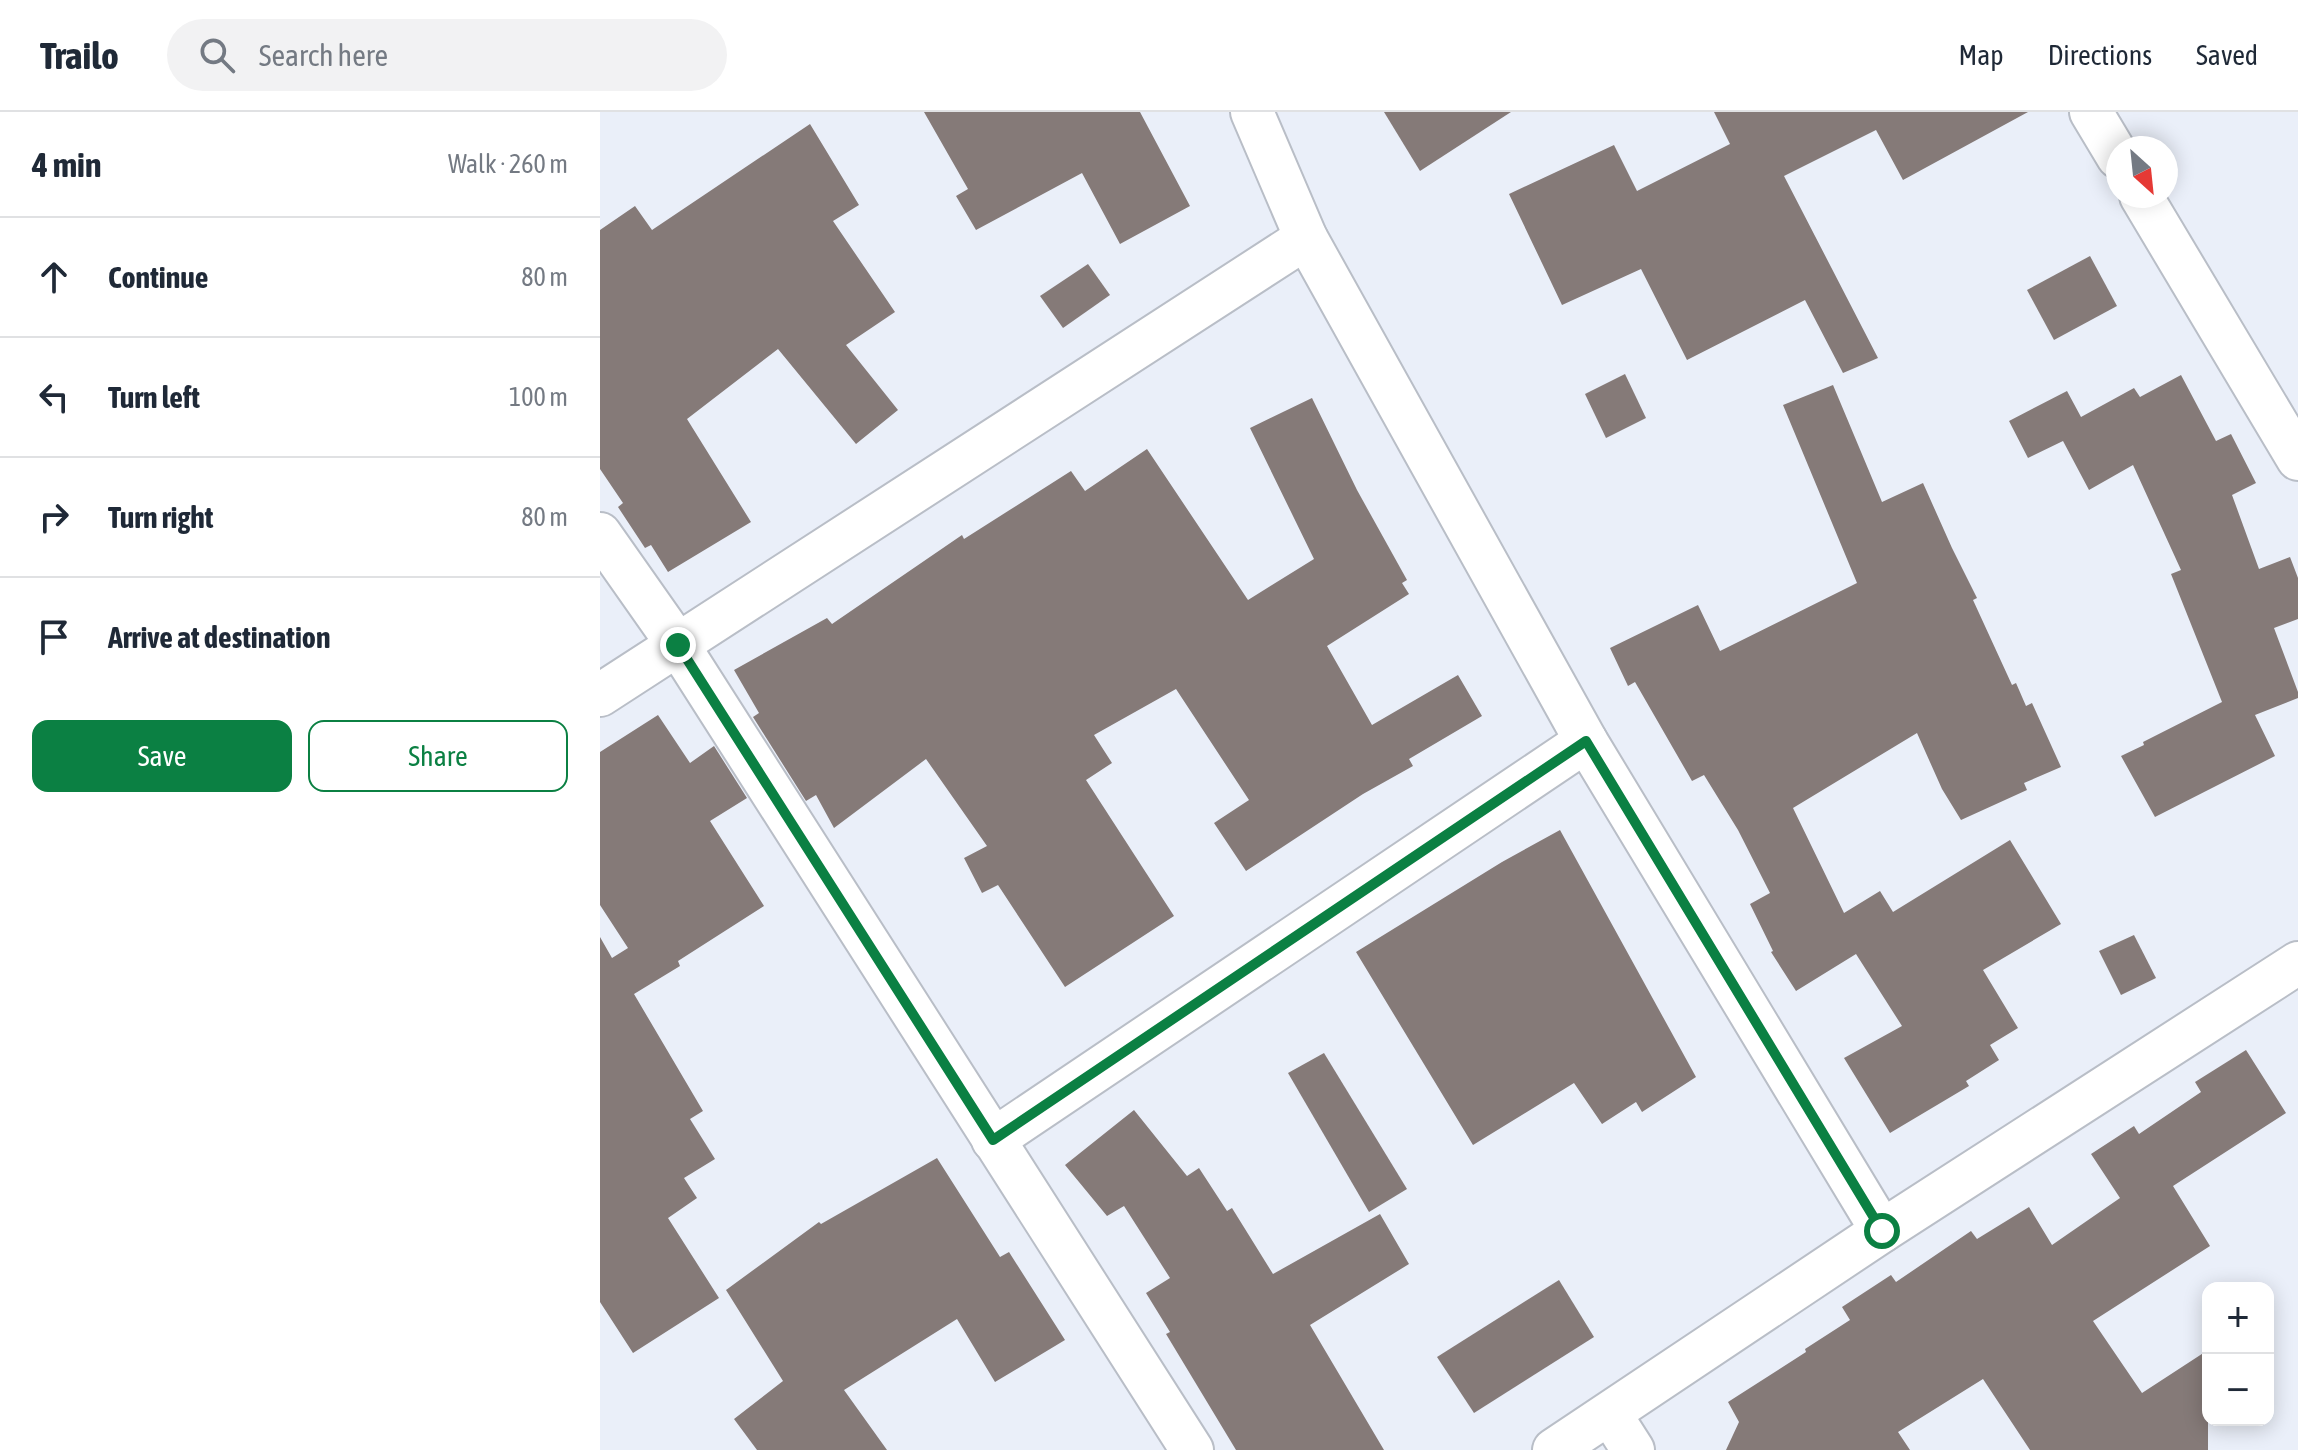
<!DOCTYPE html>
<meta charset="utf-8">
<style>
:root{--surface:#fff;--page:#f2f2f3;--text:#1f2937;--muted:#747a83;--line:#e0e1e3;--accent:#0b8043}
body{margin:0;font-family:"Asap Condensed",sans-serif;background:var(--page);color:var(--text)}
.controls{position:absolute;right:24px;bottom:24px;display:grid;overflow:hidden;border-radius:16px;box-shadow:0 4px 20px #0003}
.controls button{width:72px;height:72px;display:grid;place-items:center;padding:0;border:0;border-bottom:2px solid var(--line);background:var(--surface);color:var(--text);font:40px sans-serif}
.compass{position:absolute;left:1506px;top:24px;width:72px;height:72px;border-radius:50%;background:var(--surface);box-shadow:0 4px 20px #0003;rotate:153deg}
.stop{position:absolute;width:24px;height:24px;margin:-18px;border:6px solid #0b8043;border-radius:50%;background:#fff}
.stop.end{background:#0b8043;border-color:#fff;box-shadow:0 2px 8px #0008}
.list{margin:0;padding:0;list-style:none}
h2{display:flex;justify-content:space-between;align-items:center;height:104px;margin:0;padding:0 32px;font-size:34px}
h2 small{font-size:26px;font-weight:400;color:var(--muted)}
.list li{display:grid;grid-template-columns:52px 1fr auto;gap:24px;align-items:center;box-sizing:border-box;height:120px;padding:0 32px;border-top:2px solid var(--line)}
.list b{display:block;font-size:30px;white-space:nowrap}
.list em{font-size:26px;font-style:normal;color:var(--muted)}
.actions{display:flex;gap:16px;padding:24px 32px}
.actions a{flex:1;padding:18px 0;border:2px solid var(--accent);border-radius:16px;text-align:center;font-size:28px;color:var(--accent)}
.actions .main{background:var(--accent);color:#fff}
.icon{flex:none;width:44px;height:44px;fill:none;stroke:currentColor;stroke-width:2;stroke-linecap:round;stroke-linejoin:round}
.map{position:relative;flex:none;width:1698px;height:1338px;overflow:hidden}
header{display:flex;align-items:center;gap:48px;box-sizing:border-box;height:112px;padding:0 40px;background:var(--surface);border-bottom:2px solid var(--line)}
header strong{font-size:38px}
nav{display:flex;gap:44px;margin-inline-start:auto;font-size:28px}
.search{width:560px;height:72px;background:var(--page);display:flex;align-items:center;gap:20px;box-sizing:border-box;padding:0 28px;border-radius:44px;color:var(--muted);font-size:30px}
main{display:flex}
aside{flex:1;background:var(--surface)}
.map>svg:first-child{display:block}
.building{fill:#857a78}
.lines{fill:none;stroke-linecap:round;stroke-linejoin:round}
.minor-casing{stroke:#b9bec7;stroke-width:46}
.minor{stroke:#fff;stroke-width:42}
.route{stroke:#0b8043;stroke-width:10}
</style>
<header>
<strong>Trailo</strong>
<div class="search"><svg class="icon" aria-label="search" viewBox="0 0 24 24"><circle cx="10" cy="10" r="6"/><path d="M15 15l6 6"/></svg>Search here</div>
<nav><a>Map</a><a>Directions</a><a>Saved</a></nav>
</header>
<main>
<aside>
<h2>4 min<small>Walk · 260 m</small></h2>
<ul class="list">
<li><svg class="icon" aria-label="ahead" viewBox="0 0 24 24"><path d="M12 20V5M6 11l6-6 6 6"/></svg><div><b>Continue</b></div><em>80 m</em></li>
<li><svg class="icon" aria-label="left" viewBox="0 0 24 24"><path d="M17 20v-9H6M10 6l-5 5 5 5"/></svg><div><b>Turn left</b></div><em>100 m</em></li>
<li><svg class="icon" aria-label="right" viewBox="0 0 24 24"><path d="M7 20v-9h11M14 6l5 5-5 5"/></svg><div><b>Turn right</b></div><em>80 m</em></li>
<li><svg class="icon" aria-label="arrive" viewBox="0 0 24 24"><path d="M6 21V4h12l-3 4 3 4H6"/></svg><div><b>Arrive at destination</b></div></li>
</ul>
<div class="actions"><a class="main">Save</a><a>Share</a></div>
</aside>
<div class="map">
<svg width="1698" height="1338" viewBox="0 0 1698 1338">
<rect width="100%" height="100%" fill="#eaeff9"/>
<!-- building -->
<g class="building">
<path d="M324 0H540L590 94 520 132 482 61 376 118 356 84 368 77Z"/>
<path d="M784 0H911L820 59Z"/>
<path d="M1114 0H1428L1303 68 1276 18 1184 64 1278 246 1243 261 1205 188 1087 248 1041 157 962 193 909 82 1014 33 1037 79 1130 32Z"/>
<path d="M210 12 259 93 233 109 295 200 246 233 298 298 256 332 178 237 87 307 151 410 68 460 51 433 45 436 18 395 23 391 0 357V118L35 94 52 118Z"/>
<path d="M1490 144 1517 194 1454 228 1427 178Z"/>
<path d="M488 152 510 183 463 216 440 184Z"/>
<path d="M1025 262 1046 306 1006 326 985 282Z"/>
<path d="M1581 263 1616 329 1631 322 1656 371 1632 383 1659 457 1690 445 1698 466V507L1674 516 1698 580V586L1655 603 1675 644 1555 705 1521 644 1544 633 1543 630 1622 590 1571 462 1581 458 1533 353 1489 378 1463 329 1428 346 1409 309 1467 279 1481 305 1534 276 1540 285Z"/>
<path d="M1233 273 1282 390 1323 371 1352 436 1377 486 1373 488 1412 573 1416 571 1426 594 1432 591 1461 655 1424 671 1427 678 1361 708 1342 677 1317 621 1193 696 1244 801 1280 779 1293 800 1410 728 1461 812 1383 858 1418 916 1390 933 1399 948 1366 969 1369 974 1290 1021 1244 946 1302 914 1256 842 1196 879 1171 840 1173 839 1150 792 1170 781 1138 718 1104 663 1092 669 1035 570 1028 574 1010 536 1098 493 1120 539 1257 471 1183 293Z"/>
<path d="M712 286 757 378 807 468 802 471 809 482 727 534 772 613 858 563 882 604 809 647 813 654 763 682 646 759 614 711 649 688 576 577 494 623 512 651 486 668 574 804 465 875 398 773 382 781 364 746 387 734 326 647 234 716 216 683 206 689 153 605 159 601 134 558 227 506 232 512 362 423 364 427 471 359 485 379 547 337 648 488 714 447 650 316Z"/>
<path d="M58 603 90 651 114 634 147 686 110 709 164 794 78 849 80 854 34 882 103 999 90 1007 115 1047 84 1066 97 1086 68 1106 119 1186 33 1241 0 1190V825L12 846 28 836 0 793V640Z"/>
<path d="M960 718 1096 965 1042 1000 1036 990 1002 1012 974 971 873 1033 756 840 902 750Z"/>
<path d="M1534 823 1556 866 1521 883 1499 839Z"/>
<path d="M1646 938 1686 1001 1573 1074 1610 1134 1493 1209 1542 1281 1608 1238V1338H1430L1383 1267 1298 1320 1310 1338H1126L1139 1310 1128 1290 1206 1240 1205 1237 1250 1208 1242 1195 1291 1163 1296 1170 1371 1119 1377 1127 1429 1095 1452 1133 1520 1086 1491 1042 1534 1014 1539 1022 1601 980 1595 970Z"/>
<path d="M724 941 807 1077 769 1100 688 961Z"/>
<path d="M534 998 587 1064 599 1056 627 1099 632 1096 673 1162 780 1102 809 1152 710 1213 784 1338H636L566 1222 570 1220 546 1181 570 1166 524 1094 507 1104 465 1053Z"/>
<path d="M337 1046 400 1145 409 1140 465 1228 395 1270 357 1207 244 1278 287 1338H157L134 1307 183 1269 126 1178 219 1110 221 1112Z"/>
<path d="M959 1168 994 1225 874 1301 837 1245Z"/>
</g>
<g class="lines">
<!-- minor casing -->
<g class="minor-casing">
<g id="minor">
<path d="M652 0 706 126 986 629 1282 1119"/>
<path d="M1491 0 1518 45"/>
<path d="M1541 84 1698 347"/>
<path d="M0 422 78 533 592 1338"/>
<path d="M0 583 706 126"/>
<path d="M393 1028 986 629"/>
<path d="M1010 1302 1033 1338"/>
<path d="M954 1338 1282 1119 1698 851"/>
</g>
</g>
<!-- minor -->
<use href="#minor" class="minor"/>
</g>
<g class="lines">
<!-- route -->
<path class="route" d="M78 533 393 1028 986 629 1282 1119"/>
</g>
</svg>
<div class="controls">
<button>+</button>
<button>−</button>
</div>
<svg class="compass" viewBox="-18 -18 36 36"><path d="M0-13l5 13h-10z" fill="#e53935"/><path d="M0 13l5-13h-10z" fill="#747a83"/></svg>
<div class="stop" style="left:1282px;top:1119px"></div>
<div class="stop end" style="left:78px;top:533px"></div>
</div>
</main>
